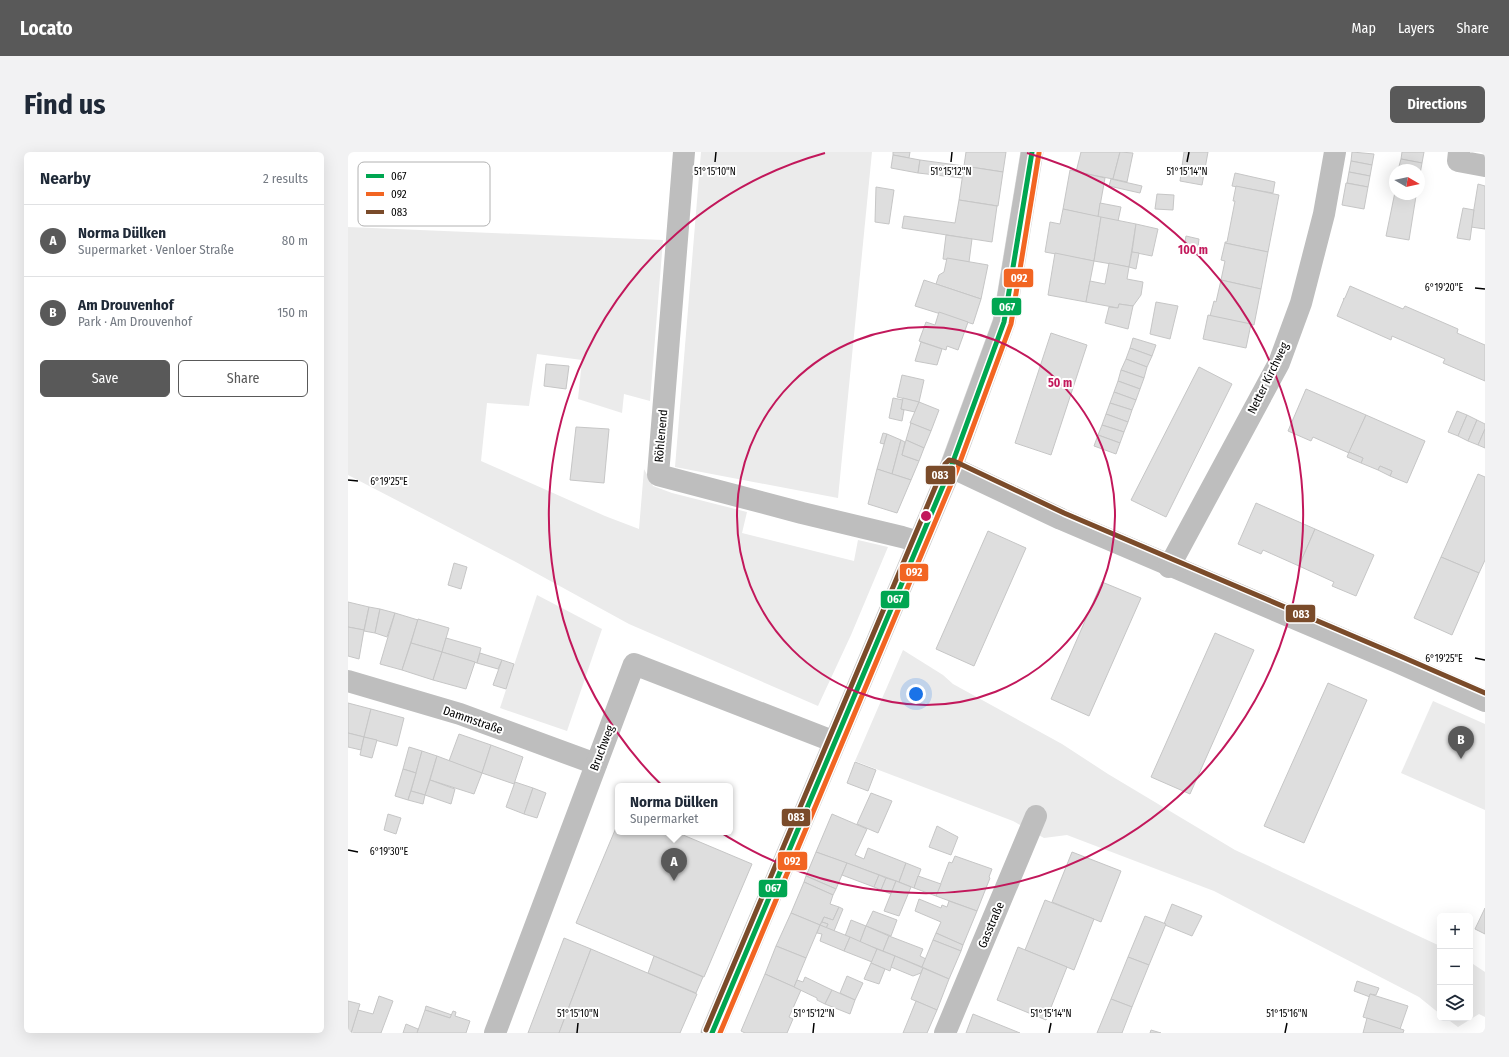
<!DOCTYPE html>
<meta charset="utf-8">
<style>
:root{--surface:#fff;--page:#f2f2f3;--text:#1f2937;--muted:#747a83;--line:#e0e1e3;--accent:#595959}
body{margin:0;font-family:"Fira Sans Condensed",sans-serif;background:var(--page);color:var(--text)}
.controls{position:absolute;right:12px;bottom:12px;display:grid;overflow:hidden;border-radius:6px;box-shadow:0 4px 16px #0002}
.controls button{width:36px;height:36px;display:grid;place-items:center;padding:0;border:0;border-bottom:1px solid var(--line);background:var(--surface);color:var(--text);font:20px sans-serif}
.compass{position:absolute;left:1041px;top:12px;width:36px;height:36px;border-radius:50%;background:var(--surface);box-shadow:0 4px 16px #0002;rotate:99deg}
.you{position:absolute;left:568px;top:542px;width:14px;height:14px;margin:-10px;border:3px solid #fff;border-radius:50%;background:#1a73e8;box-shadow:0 0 0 6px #1a73e833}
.badge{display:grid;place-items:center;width:26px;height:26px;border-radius:50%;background:var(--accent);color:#fff;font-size:13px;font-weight:700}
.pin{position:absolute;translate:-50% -33px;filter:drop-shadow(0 1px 2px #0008)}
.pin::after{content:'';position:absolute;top:21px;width:14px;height:12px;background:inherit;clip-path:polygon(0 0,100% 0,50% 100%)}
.popup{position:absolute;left:267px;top:631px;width:118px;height:52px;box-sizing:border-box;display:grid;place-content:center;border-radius:6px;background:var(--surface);filter:drop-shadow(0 1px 3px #0005);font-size:13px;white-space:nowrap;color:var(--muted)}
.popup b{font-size:15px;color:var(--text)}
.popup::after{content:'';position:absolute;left:50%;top:100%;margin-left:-8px;border:8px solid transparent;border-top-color:var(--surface)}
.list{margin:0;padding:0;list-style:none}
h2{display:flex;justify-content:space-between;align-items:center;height:52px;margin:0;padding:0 16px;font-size:17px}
h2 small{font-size:13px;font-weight:400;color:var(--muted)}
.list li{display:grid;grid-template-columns:26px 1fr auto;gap:12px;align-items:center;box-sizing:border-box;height:72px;padding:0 16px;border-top:1px solid var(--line)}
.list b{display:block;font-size:15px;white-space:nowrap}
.list p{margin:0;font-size:13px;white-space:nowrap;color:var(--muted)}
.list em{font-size:13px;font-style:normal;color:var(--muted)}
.actions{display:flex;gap:8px;padding:12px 16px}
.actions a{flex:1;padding:9px 0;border:1px solid var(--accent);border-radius:6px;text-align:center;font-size:14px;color:var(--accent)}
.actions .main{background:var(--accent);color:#fff}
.icon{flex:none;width:22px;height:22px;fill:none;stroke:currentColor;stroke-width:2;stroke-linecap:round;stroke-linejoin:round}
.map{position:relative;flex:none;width:1137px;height:881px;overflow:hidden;border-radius:6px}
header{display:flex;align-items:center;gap:24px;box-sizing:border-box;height:56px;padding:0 20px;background:var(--accent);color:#fff}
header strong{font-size:19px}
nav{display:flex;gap:22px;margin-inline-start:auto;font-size:14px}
.intro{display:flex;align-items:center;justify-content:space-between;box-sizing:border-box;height:96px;padding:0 24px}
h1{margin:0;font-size:28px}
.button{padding:10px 18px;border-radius:6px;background:var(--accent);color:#fff;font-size:14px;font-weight:700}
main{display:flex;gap:24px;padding:0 24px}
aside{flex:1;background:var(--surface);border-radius:6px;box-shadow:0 4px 16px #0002}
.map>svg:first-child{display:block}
.green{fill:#ebebeb}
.building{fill:#dedede;stroke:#c6c6c6}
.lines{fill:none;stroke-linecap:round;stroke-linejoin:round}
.major-casing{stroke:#dbdbdb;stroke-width:23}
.minor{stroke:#bebebe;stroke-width:22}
.major{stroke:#bebebe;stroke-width:22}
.bus-1-casing{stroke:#fff;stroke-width:8}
.bus-2-casing{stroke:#fff;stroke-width:8}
.bus-3-casing{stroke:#fff;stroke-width:8}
.bus-1{stroke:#00a651;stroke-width:5}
.bus-2{stroke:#f26522;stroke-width:5}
.bus-3{stroke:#7a4b2a;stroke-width:5}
.ticks{fill:none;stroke:#000;stroke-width:1.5}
.ring{fill:none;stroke:#c2185b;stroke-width:2}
.labels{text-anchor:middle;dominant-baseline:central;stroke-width:4;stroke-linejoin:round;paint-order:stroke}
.street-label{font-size:12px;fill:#000;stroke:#fff}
.key{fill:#fff;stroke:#b2b2b2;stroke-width:1}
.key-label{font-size:11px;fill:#000}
.ticks-label{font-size:10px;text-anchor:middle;fill:#000;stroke:#fff;stroke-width:4;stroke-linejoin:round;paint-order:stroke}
.centre{fill:#c2185b;stroke:#fff;stroke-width:2}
.ring-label{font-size:12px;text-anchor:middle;font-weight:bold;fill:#c2185b;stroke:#fff;stroke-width:4;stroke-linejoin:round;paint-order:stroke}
.line-badge{stroke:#fff;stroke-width:1.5}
.badge-label{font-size:11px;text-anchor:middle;font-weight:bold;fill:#fff}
</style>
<header>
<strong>Locato</strong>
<nav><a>Map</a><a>Layers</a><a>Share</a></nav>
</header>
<div class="intro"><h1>Find us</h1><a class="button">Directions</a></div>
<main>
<aside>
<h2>Nearby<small>2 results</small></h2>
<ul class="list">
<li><span class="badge">A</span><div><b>Norma Dülken</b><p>Supermarket · Venloer Straße</p></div><em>80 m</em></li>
<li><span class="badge">B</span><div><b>Am Drouvenhof</b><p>Park · Am Drouvenhof</p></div><em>150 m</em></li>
</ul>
<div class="actions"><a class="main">Save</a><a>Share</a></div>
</aside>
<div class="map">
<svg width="1137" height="881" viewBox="0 0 1137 881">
<rect width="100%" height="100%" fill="#fff"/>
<!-- green -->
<g class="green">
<path d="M353 0H524L490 346 327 315Z"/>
<path d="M0 75 315 88 302 249 276 242 274 261 230 247 234 208 189 202 181 254 139 251 133 309 257 364 291 377 296 317 305 334 324 341 399 360 394 381 506 409 510 388 540 395 503 483 470 554 281 472 166 409 0 323Z"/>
<path d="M189 443 254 477 219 579 152 556Z"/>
<path d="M555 498 595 523 605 532 714 592 760 622 887 698 1092 794V862L1071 845 866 739 719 683 696 686 665 669 507 609Z"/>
<path d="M1085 549 1137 572V658L1053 621Z"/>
<path d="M1122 810 1137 820V865L1131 862 1110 875 1098 866H1122Z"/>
</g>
<!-- building -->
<g class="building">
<path d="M545 0H562L561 6 545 3Z"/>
<path d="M618 0H658L655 20 616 14Z"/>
<path d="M733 0H772L765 27 728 20Z"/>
<path d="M772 0 785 1 779 30 765 27Z"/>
<path d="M836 0H860L854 33 832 29Z"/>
<path d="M1004 0 1026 2 1024 13 1003 9Z"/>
<path d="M1054 0H1076L1074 11 1053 7Z"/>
<path d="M545 3 572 8 570 21 543 16Z"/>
<path d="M1053 7 1074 11 1072 22 1071 18H1050Z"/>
<path d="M572 8 616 14 614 26 570 21Z"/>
<path d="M1003 9 1024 13 1022 24 1001 20Z"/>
<path d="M616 14 655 20 650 54 611 48Z"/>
<path d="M722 18 757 26 750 65 715 57Z"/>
<path d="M1001 20 1022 24 1020 35 999 31Z"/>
<path d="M887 21 927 30 925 41 884 34Z"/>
<path d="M763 27 794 34 792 41 761 34Z"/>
<path d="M998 31 1020 35 1016 57 994 53Z"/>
<path d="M1130 32 1137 34V77L1123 75Z"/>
<path d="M888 34 931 43 920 100 877 91V90H879L887 49H885Z"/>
<path d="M528 35 546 38 541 72 527 70Z"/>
<path d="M1047 40V42L1068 44 1061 88 1038 84Z"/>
<path d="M809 42 826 43 825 58 807 57Z"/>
<path d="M611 48 649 54 644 90 554 76 556 64 607 71Z"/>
<path d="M752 51 773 55 770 69 750 65Z"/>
<path d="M1115 56 1126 58 1122 88 1109 86Z"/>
<path d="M715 57 753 65 746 109 697 100 702 70 712 72Z"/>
<path d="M753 65 788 72 781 115 746 109Z"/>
<path d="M788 72 810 77 804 104 784 100Z"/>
<path d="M598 83 624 87 621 110 595 107Z"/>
<path d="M838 84 851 87 849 103 835 101Z"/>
<path d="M877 91 920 100 913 137 873 128 877 109 873 108Z"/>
<path d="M784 100 791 101 788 117 781 115Z"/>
<path d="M707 101 746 109 738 150 700 143Z"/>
<path d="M599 106 640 113 633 147 588 132 591 123 596 120Z"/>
<path d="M761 111 781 115 779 127 795 130 793 143 785 154 771 152 770 156 738 150 742 129 757 132Z"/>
<path d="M576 128 633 147 625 172 567 154Z"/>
<path d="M873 128 913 137 906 173 862 164 866 149 868 150Z"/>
<path d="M1002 134 1055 157 1057 154 1110 177 1109 181 1137 193V229L1095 211 1097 207 1044 184 1043 188 989 164 996 147H995L997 146Z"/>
<path d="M808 150 830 154 822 187 802 182Z"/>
<path d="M771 152 785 154 780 177 757 171 761 155 770 156Z"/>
<path d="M591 160 620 170 610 198 599 194 598 198 571 189 578 170 587 173Z"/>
<path d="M860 163 903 172 898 196 855 187Z"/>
<path d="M703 181 739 193 703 303 667 291Z"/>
<path d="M785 186 808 193 804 204 782 196Z"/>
<path d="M573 190 594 197 589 213 567 209Z"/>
<path d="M782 196 804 204 799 215 778 207Z"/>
<path d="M778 207 799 215 796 226 773 218Z"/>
<path d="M198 212 221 214 218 237 196 234Z"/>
<path d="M851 215 884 232 818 365 783 348Z"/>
<path d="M773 218 796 226 792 237 770 229Z"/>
<path d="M554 223 576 228 571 250 549 245Z"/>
<path d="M770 229 792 237 788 248 766 240Z"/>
<path d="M958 237 1018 263 1001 301 965 285 963 289 940 279Z"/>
<path d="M766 240 788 248 784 258 762 251Z"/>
<path d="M545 246 555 248 553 257 556 258 554 269 541 266Z"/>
<path d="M555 246 571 250 567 260 553 257Z"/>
<path d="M571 250 591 258 583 279 562 271Z"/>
<path d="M762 251 784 258 780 270 758 262Z"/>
<path d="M1109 259 1119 263 1110 284 1100 280Z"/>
<path d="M758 262 780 270 776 280 754 273Z"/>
<path d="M1018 263 1077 289 1059 331 1042 324 1044 319 1032 314 1030 318 1013 311 1015 306 1001 300Z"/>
<path d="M1119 263 1129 268 1120 289 1110 284Z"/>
<path d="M1129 268 1137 272V277L1130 293 1120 289Z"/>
<path d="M563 271 583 279 576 296 558 288Z"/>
<path d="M754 273 776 280 772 291 750 283Z"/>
<path d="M228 275 261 277 256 331 222 328Z"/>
<path d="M1137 277V296L1130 293Z"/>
<path d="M535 281 539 282 536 292 532 291Z"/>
<path d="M539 282 553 288 544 322 529 317Z"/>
<path d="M750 283 772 291 768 302 746 294Z"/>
<path d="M553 288 557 290 554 303 571 309 563 328 544 322Z"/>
<path d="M558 288 576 296 571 309 554 303Z"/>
<path d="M1001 300 1015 306 1013 311 999 305Z"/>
<path d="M1032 314 1044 319 1042 324 1030 318Z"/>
<path d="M529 317 563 328 549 361 520 352Z"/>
<path d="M1130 322 1137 325V408L1131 421 1093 405Z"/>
<path d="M908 351 967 377 951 414 915 398 913 402 890 392Z"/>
<path d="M967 377 1026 403 1008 444 984 434 986 430 951 414Z"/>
<path d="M640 379 678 396 626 514 588 497Z"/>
<path d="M1093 405 1131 421 1104 483 1066 466Z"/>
<path d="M106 411 119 415 113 437 100 433Z"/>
<path d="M754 430 793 446 741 564 703 547Z"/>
<path d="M0 450 21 455 16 478 0 475Z"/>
<path d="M21 455 32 457 27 481 16 479Z"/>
<path d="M32 457 47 461 39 485 27 481Z"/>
<path d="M47 461 70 468 54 518 32 512Z"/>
<path d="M70 467 101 476 94 500 63 491Z"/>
<path d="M0 475 16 478 11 507 0 504Z"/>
<path d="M867 481 906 498 842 642 803 625Z"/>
<path d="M98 486 133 496 129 511 94 500Z"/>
<path d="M63 491 94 500 85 528 54 518Z"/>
<path d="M94 500 127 510 118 537 85 528Z"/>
<path d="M132 501 154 508 150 517 129 511Z"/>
<path d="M154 508 166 512 158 537 145 533Z"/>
<path d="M980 531 1019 548 956 691 916 674Z"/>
<path d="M0 551 23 557 16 585 0 581Z"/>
<path d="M23 557 56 566 49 594 16 585Z"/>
<path d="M0 581 16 585 13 598 0 595Z"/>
<path d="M111 582 143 593 134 621 101 609Z"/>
<path d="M16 585 29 588 24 606 12 603Z"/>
<path d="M143 593 175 605 166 632 134 621Z"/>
<path d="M61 595 74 599 68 621 55 617Z"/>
<path d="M74 599 89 604 77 643 63 639Z"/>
<path d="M89 604 134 621 126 642 82 628Z"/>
<path d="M507 610 528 618 520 639 499 631Z"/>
<path d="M55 617 68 621 60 648 47 644Z"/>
<path d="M82 628 107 637 103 652 77 643Z"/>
<path d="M167 630 185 636 176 662 158 655Z"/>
<path d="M185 636 198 641 189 666 176 662Z"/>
<path d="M63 639 77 643 75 652 60 648Z"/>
<path d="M523 641 544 649 530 681 509 672Z"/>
<path d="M40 662 53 666 48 682 36 678Z"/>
<path d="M484 662 519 677 507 703 516 707 520 696 558 711 551 730 468 700Z"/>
<path d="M270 671V680H328L404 712 356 825 228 771Z"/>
<path d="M589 674 610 685 603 703 581 695Z"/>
<path d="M468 700 499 711 488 737 458 724Z"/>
<path d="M724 700 773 719 753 770 704 750Z"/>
<path d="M607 704 644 717 641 725 642 726 629 759 588 744 601 710 604 711Z"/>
<path d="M499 711 531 723 526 735 494 723Z"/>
<path d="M558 711 573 717 566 736 551 730Z"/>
<path d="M531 723 538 726 533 738 526 735Z"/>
<path d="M458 724 488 737 485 743 456 730Z"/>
<path d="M570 724 593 732 588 744 566 736Z"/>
<path d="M538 726 548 729 543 742 533 738Z"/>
<path d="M548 729 563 735 551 764 536 759Z"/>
<path d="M456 730 485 743 482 752 491 755 485 768 476 765 472 773 443 761Z"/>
<path d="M571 747 593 756 594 753 599 755 601 749 629 759 615 793 588 781 593 770 567 759Z"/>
<path d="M697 748 746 767 726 818 677 798Z"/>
<path d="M824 752 854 764 844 784 817 773 818 772H816Z"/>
<path d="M491 755 495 757 486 779 478 776 480 772 474 770 476 765 485 768Z"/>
<path d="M1137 756V782L1127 777Z"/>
<path d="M525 759 549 768 543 784 518 774Z"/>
<path d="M443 761 472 773 458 806 428 794Z"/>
<path d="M797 764 818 772 801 813 780 805Z"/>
<path d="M503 768 518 774 512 790 497 784Z"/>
<path d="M474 770 480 772 478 776 472 773Z"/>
<path d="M472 773 502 785 496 799 472 789 474 782 469 781Z"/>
<path d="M518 774 541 784 535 799 512 790Z"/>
<path d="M588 781 615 793 613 799 585 788Z"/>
<path d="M541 784 575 797 572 804 578 807 574 815 535 799Z"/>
<path d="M502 785 529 797 524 810 496 799Z"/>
<path d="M216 786 243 797 211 881H180Z"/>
<path d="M585 788 613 799 601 827 574 815Z"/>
<path d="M428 794 458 806 446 835 417 822Z"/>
<path d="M670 795 719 815 698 868 649 848Z"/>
<path d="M243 797 349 842 332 881H211Z"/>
<path d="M529 797 547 804 542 819 523 811Z"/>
<path d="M306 804 355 825 348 841 300 821Z"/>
<path d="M547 804 575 816 573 821 565 824 543 815Z"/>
<path d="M780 805 801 813 784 855 763 847Z"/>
<path d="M523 811 537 817 531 832 516 827Z"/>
<path d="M575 816 601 827 589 858 563 847Z"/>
<path d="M417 822 453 838 441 865 445 867 439 881H397L393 879Z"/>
<path d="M499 824 515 831 507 848 492 841Z"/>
<path d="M457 825 484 838 477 852 469 848V846L446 835 449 828 455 830Z"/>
<path d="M1009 829 1031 836 1028 843 1022 842V845L1006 839Z"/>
<path d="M484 838 507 848 502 862 477 852Z"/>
<path d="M1022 842 1060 854 1052 877 1015 865Z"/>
<path d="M31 844 45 849 33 881H3L10 858 25 862Z"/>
<path d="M763 847 784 855 774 881H749Z"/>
<path d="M0 849 12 852 3 881H0Z"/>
<path d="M568 849 589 858 579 881H555Z"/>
<path d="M78 854 104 863 102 866 77 858Z"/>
<path d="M77 858 102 866 105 859 108 860 107 864 122 869 118 881H69Z"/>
<path d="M625 862 672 881H618Z"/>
<path d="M1019 866 1056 878 1055 881H1015Z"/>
<path d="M58 872 70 877 69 881H55Z"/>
<path d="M803 878 813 881H802Z"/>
</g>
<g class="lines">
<!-- major casing -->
<g class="major-casing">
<path id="major" d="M364 881 603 315 656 170 684 0"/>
</g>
<!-- minor -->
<g class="minor">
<path d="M336 0 310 323 454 361 554 385 571 390"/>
<path d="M1111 0 1110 9 1137 14"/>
<path d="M603 315 713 367 1049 510 1137 549"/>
<path d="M821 415 931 211 953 151 976 62 987 0"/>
<path d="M0 529 112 562 248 612"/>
<path d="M147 881 286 512 487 590"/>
<path d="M597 881 688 664"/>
</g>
<!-- major -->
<use href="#major" class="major"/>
<!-- bus-1 casing -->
<g class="bus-1-casing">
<path id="bus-1" d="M364 881 603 315 656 170 684 0"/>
</g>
<!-- bus-2 casing -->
<g class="bus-2-casing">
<path id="bus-2" d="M372 881 609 318 663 172 691 1"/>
</g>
<!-- bus-3 casing -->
<g class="bus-3-casing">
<path id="bus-3" d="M358 878 597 312 601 308 606 309 716 361 1052 504 1137 541"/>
</g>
<!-- bus-1 -->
<use href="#bus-1" class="bus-1"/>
<!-- bus-2 -->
<use href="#bus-2" class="bus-2"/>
<!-- bus-3 -->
<use href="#bus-3" class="bus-3"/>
</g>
<!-- ticks -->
<path class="ticks" d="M367 10 368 0M603 10 604 0M839 10 841 0M1127 136 1137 137M0 328 10 329M1127 506 1137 508M0 698 10 700M229 881 230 871M465 881 466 871M701 881 703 871M937 881 939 871"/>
<!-- distance rings -->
<g class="ring">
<circle cx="578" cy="364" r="189"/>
<path d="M679 1A377 377 0 1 1 477 1"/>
</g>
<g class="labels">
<!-- street labels -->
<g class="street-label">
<text transform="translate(920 226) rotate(-64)">Netter Kirchweg</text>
<text transform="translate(313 284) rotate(-85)">Röhlenend</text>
<text transform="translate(125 568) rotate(19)">Dammstraße</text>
<text transform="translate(254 596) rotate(-69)">Bruchweg</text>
<text transform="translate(643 773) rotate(-67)">Gasstraße</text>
</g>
</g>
<!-- legend -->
<rect x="10" y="10" width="132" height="64" rx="6" class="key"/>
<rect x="18" y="22" width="18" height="4" fill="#00a651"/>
<rect x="18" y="40" width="18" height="4" fill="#f26522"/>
<rect x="18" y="58" width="18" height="4" fill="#7a4b2a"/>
<g class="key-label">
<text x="43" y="28">067</text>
<text x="43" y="46">092</text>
<text x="43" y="64">083</text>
</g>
<g class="ticks-label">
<text x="367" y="23">51°15'10"N</text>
<text x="603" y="23">51°15'12"N</text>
<text x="839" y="23">51°15'14"N</text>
<text x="1096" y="139">6°19'20"E</text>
<text x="41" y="333">6°19'25"E</text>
<text x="1096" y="510">6°19'25"E</text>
<text x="41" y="703">6°19'30"E</text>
<text x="230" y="865">51°15'10"N</text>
<text x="466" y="865">51°15'12"N</text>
<text x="703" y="865">51°15'14"N</text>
<text x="939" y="865">51°15'16"N</text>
</g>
<circle cx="578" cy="364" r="6" class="centre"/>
<g class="ring-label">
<text x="845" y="102">100 m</text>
<text x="712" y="235">50 m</text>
</g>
<g class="line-badge">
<rect x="655" y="116" width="31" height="20" rx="4" fill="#f26522"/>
<rect x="643" y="145" width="31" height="19" rx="4" fill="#00a651"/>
<rect x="577" y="313" width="31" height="20" rx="4" fill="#7a4b2a"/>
<rect x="551" y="411" width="30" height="19" rx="4" fill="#f26522"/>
<rect x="532" y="438" width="30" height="19" rx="4" fill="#00a651"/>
<rect x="937" y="452" width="31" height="19" rx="4" fill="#7a4b2a"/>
<rect x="433" y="656" width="30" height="19" rx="4" fill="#7a4b2a"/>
<rect x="429" y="699" width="31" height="20" rx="4" fill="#f26522"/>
<rect x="410" y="727" width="30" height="19" rx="4" fill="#00a651"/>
</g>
<g class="badge-label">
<text x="671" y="130">092</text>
<text x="659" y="159">067</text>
<text x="592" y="327">083</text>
<text x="566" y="424">092</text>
<text x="547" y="451">067</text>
<text x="953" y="466">083</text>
<text x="448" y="669">083</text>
<text x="444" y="713">092</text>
<text x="425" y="740">067</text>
</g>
</svg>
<div class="controls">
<button>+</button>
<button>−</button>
<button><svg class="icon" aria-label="layers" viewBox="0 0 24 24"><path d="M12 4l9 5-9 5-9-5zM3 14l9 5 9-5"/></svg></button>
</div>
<svg class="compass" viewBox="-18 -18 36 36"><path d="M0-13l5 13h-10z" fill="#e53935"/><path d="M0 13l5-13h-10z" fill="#747a83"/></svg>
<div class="you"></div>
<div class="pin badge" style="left:326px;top:729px">A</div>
<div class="popup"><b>Norma Dülken</b>Supermarket</div>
<div class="pin badge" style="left:1113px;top:607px">B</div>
</div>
</main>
